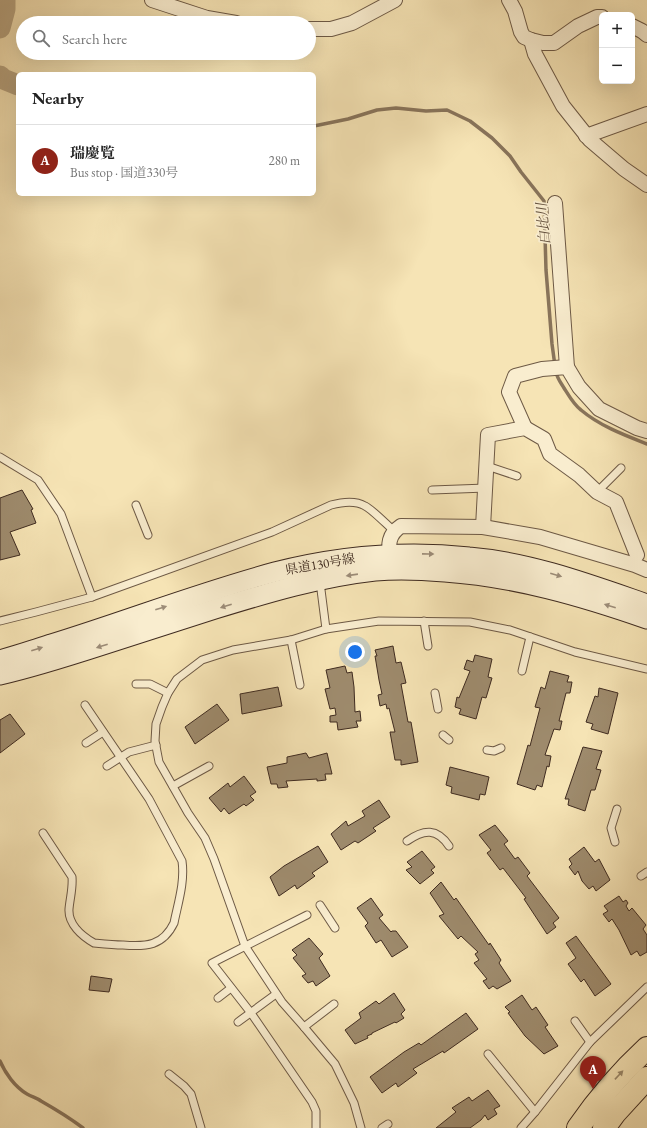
<!DOCTYPE html>
<meta charset="utf-8">
<style>
:root{--surface:#fff;--page:#f6f6f6;--text:#222;--muted:#767676;--line:#e0e0e0;--accent:#8f2418}
body{margin:0;font-family:"EB Garamond","Noto Serif JP",serif;background:var(--page);color:var(--text)}
.controls{position:absolute;right:12px;top:12px;display:grid;overflow:hidden;border-radius:6px;box-shadow:0 4px 16px #0002}
.controls button{width:36px;height:36px;display:grid;place-items:center;padding:0;border:0;border-bottom:1px solid var(--line);background:var(--surface);color:var(--text);font:20px sans-serif}
.you{position:absolute;left:355px;top:652px;width:14px;height:14px;margin:-10px;border:3px solid #fff;border-radius:50%;background:#1a73e8;box-shadow:0 0 0 6px #1a73e833}
.badge{display:grid;place-items:center;width:26px;height:26px;border-radius:50%;background:var(--accent);color:#fff;font-size:13px;font-weight:700}
.pin{position:absolute;translate:-50% -33px;filter:drop-shadow(0 1px 2px #0008)}
.pin::after{content:'';position:absolute;top:21px;width:14px;height:12px;background:inherit;clip-path:polygon(0 0,100% 0,50% 100%)}
.list{margin:0;padding:0;list-style:none}
h2{display:flex;justify-content:space-between;align-items:center;height:52px;margin:0;padding:0 16px;font-size:17px}
h2 small{font-size:13px;font-weight:400;color:var(--muted)}
.list li{display:grid;grid-template-columns:26px 1fr auto;gap:12px;align-items:center;box-sizing:border-box;height:72px;padding:0 16px;border-top:1px solid var(--line)}
.list b{display:block;font-size:15px;white-space:nowrap}
.list p{margin:0;font-size:13px;white-space:nowrap;color:var(--muted)}
.list em{font-size:13px;font-style:normal;color:var(--muted)}
.icon{flex:none;width:22px;height:22px;fill:none;stroke:currentColor;stroke-width:2;stroke-linecap:round;stroke-linejoin:round}
.map{position:relative;flex:none;width:647px;height:1128px;overflow:hidden}
.search{position:absolute;background:var(--surface);box-shadow:0 4px 16px #0002;left:16px;top:16px;width:300px;height:44px;display:flex;align-items:center;gap:10px;box-sizing:border-box;padding:0 14px;border-radius:22px;color:var(--muted);font-size:15px}
.panel{position:absolute;background:var(--surface);box-shadow:0 4px 16px #0002;left:16px;top:72px;width:300px;height:124px;border-radius:6px}
.map>svg:first-child{display:block}
.lines{fill:none;stroke-linecap:round;stroke-linejoin:round}
.stream{stroke:#88745b;stroke-width:3.5}
.river{stroke:#b8a582;stroke-width:21}
.building{fill:#9e8b6d;stroke:#3f2b20}
.service-casing{stroke:#6d5945;stroke-width:9}
.minor-casing{stroke:#6d5945;stroke-width:16}
.secondary-casing{stroke:#3f2b20;stroke-width:21}
.trunk-casing{stroke:#3f2b20;stroke-width:24}
.service{stroke:#f9edcf;stroke-width:7}
.minor{stroke:#f9edcf;stroke-width:14}
.secondary{stroke:#f9edcf;stroke-width:19}
.trunk{stroke:#f6e4b5;stroke-width:22}
.oneway{fill:#9c8c78}
.oneway2{fill:#9a886a}
.labels{text-anchor:middle;dominant-baseline:central;stroke-width:3.5;stroke-linejoin:round;paint-order:stroke}
.street-label{font-size:13px;fill:#3f2b20;stroke:#f9edcf}
.water-label{font-size:14px;font-style:italic;fill:#63503d;stroke:#f9edcf}
</style>
<div class="map">
<svg width="647" height="1128" viewBox="0 0 647 1128">
<rect width="100%" height="100%" fill="#f6e4b5"/>
<filter id="stains"><feTurbulence type="fractalNoise" baseFrequency=".005" numOctaves="4"/><feColorMatrix values="0 0 0 0 .2 0 0 0 0 .09 0 0 0 0 .02 0 0 0 .5 -.17"/></filter>
<radialGradient id="worn" r=".72"><stop offset=".6" stop-color="#630" stop-opacity="0"/><stop offset="1" stop-color="#630" stop-opacity=".3"/></radialGradient>
<g class="lines">
<!-- stream -->
<g class="stream">
<path d="M314 126 348 119 377 110 396 108 426 111 447 110 470 121 492 138 510 156 521 172 544 201 546 270 552 344 555 366"/>
<path d="M556 372C557 378 561 383 564 388 569 396 574 405 581 410 600 426 624 435 647 444"/>
<path d="M0 1061C5 1073 15 1087 27 1094 32 1097 37 1098 41 1101 55 1109 70 1118 83 1128"/>
</g>
<!-- river -->
<g class="river">
<path d="M0 28 5 9V0"/>
<path d="M0 76 3 79 18 85"/>
</g>
</g>
<!-- building -->
<g class="building">
<path d="M22 490 33 509 31 510 36 523 10 532 20 555 0 560V498Z"/>
<path d="M393 646 396 663 401 662 406 683 401 684 408 722H411L418 762 401 765V760H395L390 732H395L389 708 387 709 386 704 380 706 378 695 382 694 379 680 375 656H377L375 650Z"/>
<path d="M475 655 492 659 488 677 492 678 486 698 482 697 476 719 459 714 461 709 455 707 457 697 459 698 470 671 464 669 467 660 473 662Z"/>
<path d="M345 666 347 673 352 672 354 687 355 712 360 711 361 721H356L358 727 338 730 337 722H330V716L336 715 335 708 330 709 325 689 330 688 326 670Z"/>
<path d="M550 671 569 676 567 682H572L570 693H566L559 721H562L560 730 554 729 545 755 551 756 549 767 547 766 542 787 537 785 535 790 517 784 528 745 530 746 540 708 535 707 541 687 545 689Z"/>
<path d="M278 687 282 706 242 714 240 694Z"/>
<path d="M599 688 618 693 608 734 591 729 593 724 586 722 595 696 598 697Z"/>
<path d="M217 704 229 720 195 744 185 727Z"/>
<path d="M10 714 25 734 0 753V720Z"/>
<path d="M583 747 602 751 596 769 601 770 595 790H591L585 811 568 805 569 799H565Z"/>
<path d="M306 753 309 758 327 753 332 774H325L326 780 317 781V779L286 781 288 787 278 788 277 784H271L267 767 287 763V757Z"/>
<path d="M450 767 489 777 485 795 480 794 479 800 451 793 452 787 446 785Z"/>
<path d="M244 776 256 792 250 796 254 800 246 806 244 804 229 814 224 808 221 812 209 798 228 783 230 787Z"/>
<path d="M379 800 390 817 373 828 376 831 358 843 355 841 341 850 331 834 346 821 348 826 365 816 362 811Z"/>
<path d="M495 825 508 841 504 844 515 859 518 857 530 873 527 876 559 918 553 923 556 927 547 934 524 899 526 898 503 868 500 870 487 853 491 850 479 835Z"/>
<path d="M318 846 328 862 312 873 315 876 297 889 295 885 279 896 270 877 284 866Z"/>
<path d="M584 847 595 862 599 859 610 880 596 891 593 886 589 889 582 881 578 871 575 875 569 867 572 864 569 859Z"/>
<path d="M422 851 435 867 431 870 434 873 420 884 406 870 412 867 407 862Z"/>
<path d="M441 882 454 900 456 898 489 945 490 943 501 960 499 963 511 981 497 989 493 986 489 989 483 981 487 979 474 963 479 960 475 954 478 952 461 936 458 939 439 916 444 914 430 893Z"/>
<path d="M619 896 623 902 626 900 628 903 626 906 629 911 632 908 646 925 643 929 647 935V952L640 956 637 951 631 955 619 930 612 919 609 922 603 914 608 911 604 906Z"/>
<path d="M371 898 383 915 379 918 391 932 392 931H396L408 947 392 957 381 940 376 943 365 926 368 923 357 908Z"/>
<path d="M576 936 611 984 595 996 584 979 581 982 568 964 576 958 566 943Z"/>
<path d="M309 938 323 954 319 958 330 976 316 986 313 981 308 983 302 976 306 974 293 958 297 955 292 950Z"/>
<path d="M91 976 112 979 109 992 89 990Z"/>
<path d="M394 993 405 1010 401 1014 404 1018 396 1023 395 1022 372 1033V1034L367 1036 368 1038 355 1044 345 1030 361 1018 359 1013 376 1001 379 1004Z"/>
<path d="M522 995 532 1010 536 1007 548 1025 545 1027 558 1046 544 1054 525 1036 508 1013 510 1012 505 1007Z"/>
<path d="M466 1013 478 1029 444 1053 443 1051 413 1069 417 1073 398 1087 396 1083 382 1093 370 1077 404 1052 419 1043 421 1045Z"/>
<path d="M488 1090 500 1106 494 1109 497 1114 488 1120 485 1115 481 1120 470 1128H436L456 1112 452 1108 469 1097 472 1101Z"/>
</g>
<g class="lines">
<!-- service casing -->
<g class="service-casing">
<g id="service">
<path d="M0 457 38 480 61 514 92 597"/>
<path d="M487 466 517 476"/>
<path d="M432 490 486 488"/>
<path d="M597 492 621 468"/>
<path d="M136 505 148 535"/>
<path d="M320 582 326 629"/>
<path d="M0 621 36 612 92 597 272 532 331 505C342 502 355 500 365 506 373 510 387 525 394 531"/>
<path d="M424 621 428 646"/>
<path d="M291 640 300 685"/>
<path d="M522 671 530 637"/>
<path d="M136 684H150L168 693"/>
<path d="M435 693 438 709"/>
<path d="M443 735 449 740"/>
<path d="M86 743 103 732"/>
<path d="M487 750 494 751 501 748"/>
<path d="M107 766 129 752 156 745"/>
<path d="M173 786 209 766"/>
<path d="M43 833 72 877C73 888 70 898 69 909 68 924 82 936 94 943 104 944 113 945 123 945 146 947 163 946 174 923 178 903 185 882 182 861L149 799 85 705"/>
<path d="M407 841C424 829 437 828 449 846"/>
<path d="M615 842 611 828 617 809"/>
<path d="M641 876 647 872"/>
<path d="M320 905 335 928"/>
<path d="M307 915 212 963 251 1013 312 1102 316 1111V1128"/>
<path d="M218 998 231 988"/>
<path d="M575 1021 590 1042"/>
<path d="M238 1022 276 994"/>
<path d="M304 1027 334 1004"/>
<path d="M488 1054 535 1112"/>
<path d="M169 1074 184 1086 191 1094 201 1128"/>
<path d="M361 1128 354 1103 335 1064 304 1027 282 1002 245 946 214 859 205 838 188 813 159 762 155 741 156 724 162 707 168 693 177 679 202 660 233 650 291 640 326 629 379 621 470 622 510 630 575 652 647 669"/>
<path d="M382 1128 388 1124"/>
<path d="M521 1128 535 1112 590 1042 647 987"/>
</g>
</g>
<!-- minor casing -->
<g class="minor-casing">
<g id="minor">
<path d="M152 0 207 18 236 23"/>
<path d="M509 0 515 11 521 32 524 37 531 40 543 43H554L578 26 597 17H602"/>
<path d="M632 26 642 31 647 35"/>
<path d="M309 29H331L352 23 395 0"/>
<path d="M531 40 535 54 563 106 590 140 624 169 647 185"/>
<path d="M586 136 647 114"/>
<path d="M555 203 567 367"/>
<path d="M525 428 509 392 515 376 542 369 567 367 579 387 599 409 637 428 647 431"/>
<path d="M483 527 488 435 525 428 544 439 550 454 579 475 597 492 616 502 637 555"/>
<path d="M390 563C389 547 386 536 401 526L483 527 540 537 635 565 647 570"/>
</g>
</g>
<!-- secondary casing -->
<g class="secondary-casing">
<g id="secondary">
<path d="M0 660C17 655 34 650 51 644 126 621 200 592 275 572 338 556 404 550 469 557 530 562 589 584 647 604"/>
<path d="M0 675C35 667 69 656 103 645 140 633 178 621 215 609 267 593 320 577 375 571 398 569 422 570 445 572 515 577 581 596 647 619"/>
</g>
</g>
<!-- trunk casing -->
<g class="trunk-casing">
<g id="trunk">
<path d="M578 1128C598 1099 621 1072 647 1048"/>
<path d="M604 1128 615 1113 647 1078"/>
</g>
</g>
<!-- service -->
<use href="#service" class="service"/>
<!-- minor -->
<use href="#minor" class="minor"/>
<!-- secondary -->
<use href="#secondary" class="secondary"/>
<!-- trunk -->
<use href="#trunk" class="trunk"/>
</g>
<!-- one-way arrows -->
<defs><path id="oneway-solid" d="M-6-.8H1V-3.2L6.5 0L1 3.2V.8H-6Z"/></defs>
<g class="oneway">
<use href="#oneway-solid" transform="translate(428 554) rotate(1)"/>
<use href="#oneway-solid" transform="translate(352 575) rotate(172)"/>
<use href="#oneway-solid" transform="translate(556 575) rotate(16)"/>
<use href="#oneway-solid" transform="translate(226 606) rotate(162)"/>
<use href="#oneway-solid" transform="translate(610 606) rotate(-163)"/>
<use href="#oneway-solid" transform="translate(161 608) rotate(-18)"/>
<use href="#oneway-solid" transform="translate(102 646) rotate(162)"/>
<use href="#oneway-solid" transform="translate(37 649) rotate(-17)"/>
</g>
<use class="oneway2" href="#oneway-solid" transform="translate(619 1075) rotate(-47)"/>
<g class="labels">
<!-- street labels -->
<g class="street-label">
<text transform="translate(320 564) rotate(-10)">県道130号線</text>
</g>
<!-- water labels -->
<g class="water-label">
<text transform="translate(543 224) rotate(-95)">白比川</text>
</g>
</g>
<rect width="100%" height="100%" filter="url(#stains)"/>
<rect width="100%" height="100%" fill="url(#worn)"/>
</svg>
<div class="controls">
<button>+</button>
<button>−</button>
</div>
<div class="you"></div>
<div class="pin badge" style="left:593px;top:1089px">A</div>
<div class="search"><svg class="icon" aria-label="search" viewBox="0 0 24 24"><circle cx="10" cy="10" r="6"/><path d="M15 15l6 6"/></svg>Search here</div>
<section class="panel">
<h2>Nearby<small></small></h2>
<ul class="list">
<li><span class="badge">A</span><div><b>瑞慶覧</b><p>Bus stop · 国道330号</p></div><em>280 m</em></li>
</ul>
</section>
</div>
